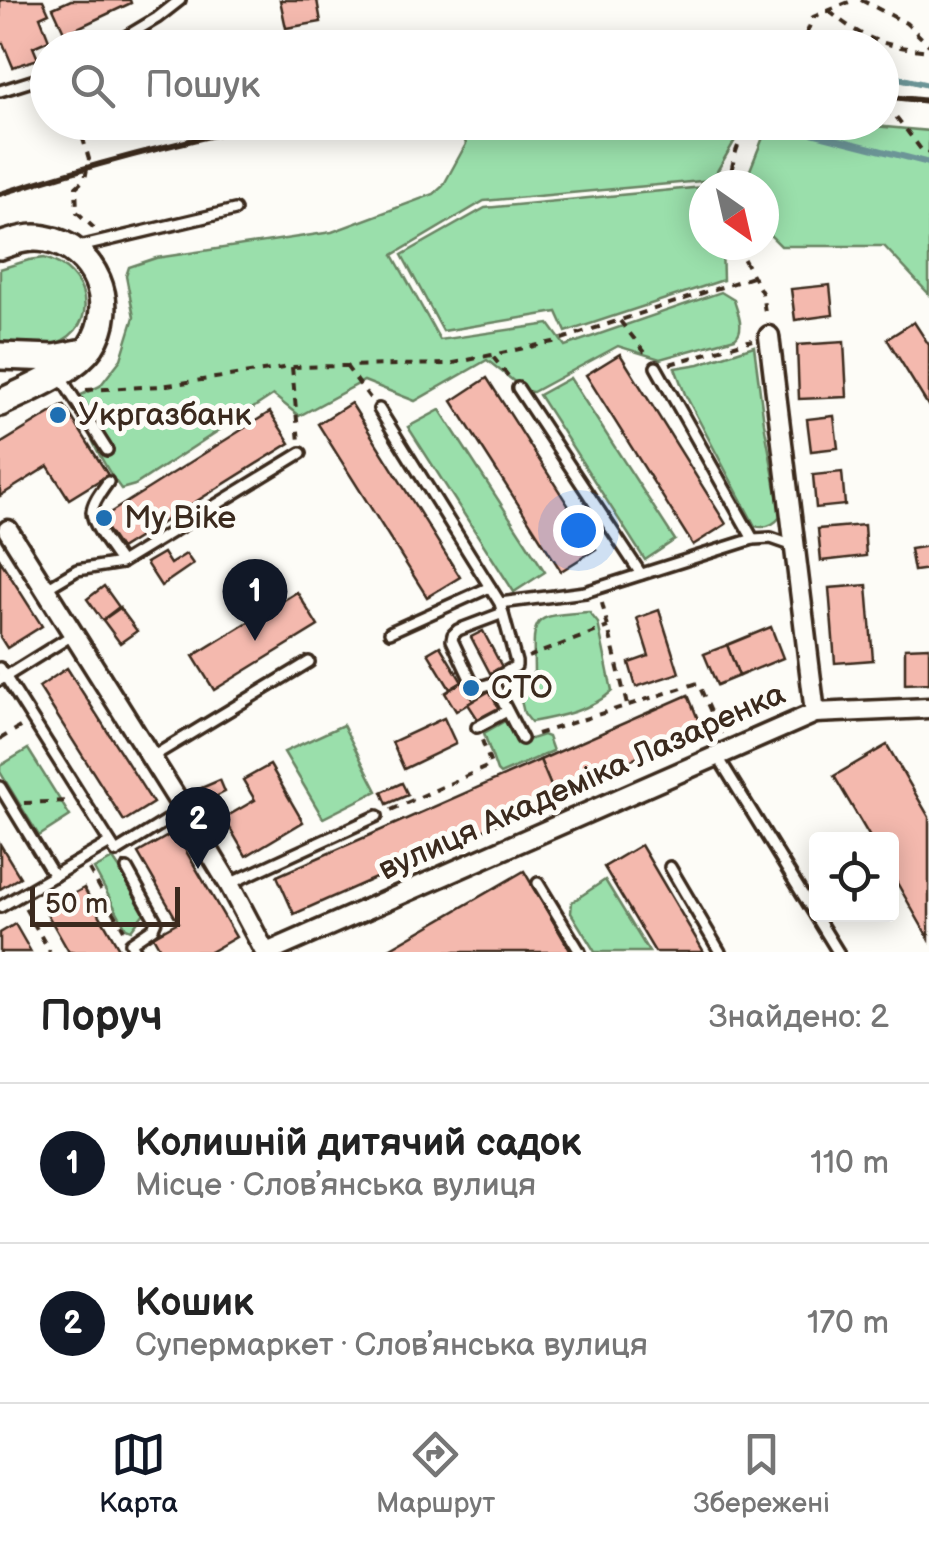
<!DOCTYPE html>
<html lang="uk">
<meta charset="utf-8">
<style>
:root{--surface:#fff;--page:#f2f2f2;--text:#222;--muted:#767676;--line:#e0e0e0;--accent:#111827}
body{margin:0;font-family:"Balsamiq Sans",sans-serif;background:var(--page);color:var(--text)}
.controls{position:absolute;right:30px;bottom:30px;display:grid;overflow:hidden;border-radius:10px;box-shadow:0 5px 25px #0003}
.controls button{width:90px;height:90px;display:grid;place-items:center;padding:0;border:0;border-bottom:2px solid var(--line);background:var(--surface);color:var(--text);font:50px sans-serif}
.compass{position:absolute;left:689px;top:170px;width:90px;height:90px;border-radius:50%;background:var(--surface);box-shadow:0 5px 25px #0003;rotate:146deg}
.scale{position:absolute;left:30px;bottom:25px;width:150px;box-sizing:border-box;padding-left:10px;border:5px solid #3b2a1e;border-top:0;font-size:28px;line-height:35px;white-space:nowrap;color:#3b2a1e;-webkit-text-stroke:8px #fdfcf7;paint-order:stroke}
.you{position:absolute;left:578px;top:530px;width:35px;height:35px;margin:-25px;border:8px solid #fff;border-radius:50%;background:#1a73e8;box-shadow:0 0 0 15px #1a73e833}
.badge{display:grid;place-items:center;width:65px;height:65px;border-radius:50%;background:var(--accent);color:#fff;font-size:32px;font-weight:700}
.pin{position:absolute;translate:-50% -82px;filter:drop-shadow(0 2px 5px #0008)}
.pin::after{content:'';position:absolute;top:52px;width:35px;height:30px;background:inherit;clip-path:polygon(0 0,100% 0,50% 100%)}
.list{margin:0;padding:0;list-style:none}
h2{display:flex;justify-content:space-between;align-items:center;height:130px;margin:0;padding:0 40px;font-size:42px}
h2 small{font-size:32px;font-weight:400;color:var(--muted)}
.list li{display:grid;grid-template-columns:65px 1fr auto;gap:30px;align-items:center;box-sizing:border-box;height:160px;padding:0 40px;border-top:2px solid var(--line)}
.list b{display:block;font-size:38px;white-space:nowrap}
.list p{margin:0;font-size:32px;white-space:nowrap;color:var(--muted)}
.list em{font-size:32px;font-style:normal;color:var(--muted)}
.icon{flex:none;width:55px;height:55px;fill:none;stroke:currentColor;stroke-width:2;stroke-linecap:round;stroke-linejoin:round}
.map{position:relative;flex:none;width:929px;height:952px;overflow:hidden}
.search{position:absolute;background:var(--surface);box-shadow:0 5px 25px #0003;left:30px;right:30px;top:30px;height:110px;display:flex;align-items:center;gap:25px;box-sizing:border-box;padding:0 35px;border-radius:55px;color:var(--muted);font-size:38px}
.sheet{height:450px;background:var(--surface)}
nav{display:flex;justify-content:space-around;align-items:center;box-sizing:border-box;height:140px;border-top:2px solid var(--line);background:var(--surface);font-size:28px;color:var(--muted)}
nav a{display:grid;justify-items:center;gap:5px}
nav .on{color:var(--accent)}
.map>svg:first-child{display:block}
.green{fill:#9adfab;stroke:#6a8464;stroke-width:2.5}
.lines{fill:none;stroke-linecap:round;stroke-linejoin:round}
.stream{stroke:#6c9597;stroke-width:6}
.building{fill:#f4b9ae;stroke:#3b2a1e;stroke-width:2.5}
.lane-casing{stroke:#3b2a1e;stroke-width:16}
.street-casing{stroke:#3b2a1e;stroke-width:25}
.secondary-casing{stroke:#3b2a1e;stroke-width:32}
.path{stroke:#3b2a1e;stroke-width:4;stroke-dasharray:8 8;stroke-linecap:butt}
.lane{stroke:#fdfcf7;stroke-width:9}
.street{stroke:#fdfcf7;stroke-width:18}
.secondary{stroke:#fdfcf7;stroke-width:25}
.rail{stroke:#3b2a1e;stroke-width:6}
.poi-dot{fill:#1f6fb2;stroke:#fdfcf7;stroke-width:4}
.labels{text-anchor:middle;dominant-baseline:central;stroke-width:10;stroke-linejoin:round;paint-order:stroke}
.poi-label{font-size:32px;fill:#3b2a1e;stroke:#fdfcf7;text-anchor:start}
.street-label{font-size:32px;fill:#3b2a1e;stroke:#fdfcf7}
</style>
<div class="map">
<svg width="929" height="952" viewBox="0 0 929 952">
<rect width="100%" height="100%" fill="#fdfcf7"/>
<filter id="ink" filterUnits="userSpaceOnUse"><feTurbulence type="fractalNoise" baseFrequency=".01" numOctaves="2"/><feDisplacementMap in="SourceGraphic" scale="20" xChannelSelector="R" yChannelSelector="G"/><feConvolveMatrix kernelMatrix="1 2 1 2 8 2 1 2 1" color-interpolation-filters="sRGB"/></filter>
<g filter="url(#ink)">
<!-- green -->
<g class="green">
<path d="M462 123H745L712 180 484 201 393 255 440 340 549 324 565 346 721 292 734 300C737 312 746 329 735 338L660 359 618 346 533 392 526 391 487 360 415 401 364 381 299 416 273 395 135 485 121 489C106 469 78 420 79 396L100 386 121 359 134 317 126 276 129 267 156 258 332 232 434 194 443 186 466 144 462 132Z"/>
<path d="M782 123H841L929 131V294L884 246H781L764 229V185H744L764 135Z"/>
<path d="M704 187V245H722L723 280 566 332 557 312 443 331 402 255 485 208Z"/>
<path d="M44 258C89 270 102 326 55 344 39 350 17 345 0 344V269L29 260Z"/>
<path d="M754 346 764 423 781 516C774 525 766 529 755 526L685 394 675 368 699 364Z"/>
<path d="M570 378 675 540 645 560 539 395Z"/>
<path d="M440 410 545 572 514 592 408 427Z"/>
<path d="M589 612 598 623 612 691C592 710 559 717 531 722L524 713 518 688 534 672C533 613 531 617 589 612Z"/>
<path d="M505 721 510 723 522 742 543 735 548 737 553 751 500 774 497 771 484 733Z"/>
<path d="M343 725 377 791 323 818 284 752Z"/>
<path d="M28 749 70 816 39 836 0 772V766Z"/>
<path d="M113 859 145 906 144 913 131 930 126 928 94 869Z"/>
<path d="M605 880 649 952H595L571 913 572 902Z"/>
</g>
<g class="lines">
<!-- stream -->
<g class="stream">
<path d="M882 74 928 85"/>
<path d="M804 131 929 163"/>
</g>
</g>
<!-- building -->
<g class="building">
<path d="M0 0H43L49 13 40 17 49 40 33 47 38 59 13 67 3 43 0 44Z"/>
<path d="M71 0H130L131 3 65 34 53 8Z"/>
<path d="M280 0H317L321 22 286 28Z"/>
<path d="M830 285 833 315 795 320 791 289Z"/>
<path d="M914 322 929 345V407L887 339Z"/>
<path d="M844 342 847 397 799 399 797 345Z"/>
<path d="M620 354 726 524 693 545 586 375Z"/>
<path d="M487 378 596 549 561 571 452 401Z"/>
<path d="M351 403 460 577 427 597 318 424Z"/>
<path d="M64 405 108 475 69 499 48 466 0 496V444Z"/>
<path d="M270 412 290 443 120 549 100 519Z"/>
<path d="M834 416 838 448 811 451 807 419Z"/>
<path d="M842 472 845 505 816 508 813 475Z"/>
<path d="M864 525 866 556 821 561 818 529Z"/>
<path d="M929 546V569L914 571 910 549Z"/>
<path d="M163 553 170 564 186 554 193 564 161 586 146 563Z"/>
<path d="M0 560 42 626 7 648 0 637Z"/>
<path d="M867 585 873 660 835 663 829 588Z"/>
<path d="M104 586 119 607 102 620 87 599Z"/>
<path d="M297 592 318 626 214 690 193 656Z"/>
<path d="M120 608 137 631 120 643 103 620Z"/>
<path d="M659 610 679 673 636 687 629 663 649 656 637 618Z"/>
<path d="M771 627 783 658 739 676 727 645Z"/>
<path d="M483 631 502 667 490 673 471 637Z"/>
<path d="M727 645 739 676 717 685 704 654Z"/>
<path d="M440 646 462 682 450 689 428 653Z"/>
<path d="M929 647V683L905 684V648Z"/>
<path d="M67 668 153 803 124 821 39 687Z"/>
<path d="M462 682 473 701 456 711 445 693Z"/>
<path d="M491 690 501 707 479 721 468 704Z"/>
<path d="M688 695 702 729 554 794 540 760Z"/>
<path d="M444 718 456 744 404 769 392 742Z"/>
<path d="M887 745 929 817V939L892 874V839H871L834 776Z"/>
<path d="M540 760 556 798 294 914 277 876Z"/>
<path d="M270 765 303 822 246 856 224 818 255 800 243 780Z"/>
<path d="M220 780 225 792 205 802 199 789Z"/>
<path d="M402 783 408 795 387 804 382 792Z"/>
<path d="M175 832 236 937 210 952H162L153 936 178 922 138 853Z"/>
<path d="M0 844 20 877 0 889Z"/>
<path d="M641 845 704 952H655L604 867Z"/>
<path d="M524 871 571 952H384Z"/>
<path d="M84 888 121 952H69L45 910Z"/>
<path d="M15 924 31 952H0V933Z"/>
</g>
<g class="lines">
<!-- lane casing -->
<g class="lane-casing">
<g id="lane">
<path d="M107 48 157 18 180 0"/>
<path d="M0 91 48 76"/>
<path d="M79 247 235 210"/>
<path d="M656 367 753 539"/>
<path d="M59 375 107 450"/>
<path d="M518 388 641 574"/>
<path d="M379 409 500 603 516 662V666L499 676 493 683 522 739"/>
<path d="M108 482C102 491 93 501 92 512 92 525 113 551 121 563"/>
<path d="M45 589 77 570 121 563 301 453"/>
<path d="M500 603 585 592 753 539 771 538 794 546"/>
<path d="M390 632 490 587"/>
<path d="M0 668 116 852 184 810"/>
<path d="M0 680 74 634"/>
<path d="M493 683 477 688 473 685 452 640 453 635 458 630 503 613"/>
<path d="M477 727 507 711"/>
<path d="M152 757 309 662"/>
<path d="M718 757 838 952"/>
<path d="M0 787 54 876"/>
<path d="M670 867 720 952"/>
<path d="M127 869 156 921 153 928 131 943 136 952"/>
<path d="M538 883 580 952"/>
<path d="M229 884 377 816"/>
<path d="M0 907 110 843"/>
</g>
</g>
<!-- street casing -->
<g class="street-casing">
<g id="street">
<path d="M769 336 815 713"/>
<path d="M8 530 184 810 229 884 265 952"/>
<path d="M269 952 815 713 929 708"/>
</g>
</g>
<!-- secondary casing -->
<g class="secondary-casing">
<g id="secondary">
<path d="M0 246C15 241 29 236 45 239 95 247 119 305 91 346 73 372 28 389 0 403"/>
<path d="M0 356 55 358 79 353"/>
</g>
</g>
<!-- path -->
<g class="path">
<path d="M861 0 906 23 929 45"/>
<path d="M829 11C863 40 885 46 929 51"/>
<path d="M801 48 813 17 854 0"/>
<path d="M882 113 894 114 923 152 929 153"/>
<path d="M78 122 89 159 85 179 76 187 77 212 94 228"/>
<path d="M729 185C733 162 736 133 759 122"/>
<path d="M736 245 762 293 766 318"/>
<path d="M620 321 647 355"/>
<path d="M493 357 509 377"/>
<path d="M670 364 752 340"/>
<path d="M346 366 370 398"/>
<path d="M292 367 299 442"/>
<path d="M86 390 161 386 290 367 449 364 553 342 752 277"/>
<path d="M602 603 627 705"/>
<path d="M528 657 608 627"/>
<path d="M537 734 698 683 721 734"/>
<path d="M0 739 20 727"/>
<path d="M24 803 69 801"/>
<path d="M391 810 491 765 482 740"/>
<path d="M89 869 124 930"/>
<path d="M25 908 50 952"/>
</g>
<!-- lane -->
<use href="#lane" class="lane"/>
<!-- street -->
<use href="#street" class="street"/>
<!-- secondary -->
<use href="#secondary" class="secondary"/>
<!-- rail -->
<g class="rail">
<path d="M882 96 929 101"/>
<path d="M0 194C90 165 181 141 274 122"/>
</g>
</g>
</g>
<!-- markers -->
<g class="poi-dot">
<circle cx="58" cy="415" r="10"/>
<circle cx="104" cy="518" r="10"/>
<circle cx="471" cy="688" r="10"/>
</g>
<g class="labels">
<!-- poi labels -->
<g class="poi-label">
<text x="78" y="415">Укргазбанк</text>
<text x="124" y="518">My Bike</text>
<text x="491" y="688">СТО</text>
</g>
<!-- street labels -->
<g class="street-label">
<text transform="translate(582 782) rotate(-24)">вулиця Академіка Лазаренка</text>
</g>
</g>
</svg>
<div class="controls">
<button><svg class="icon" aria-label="locate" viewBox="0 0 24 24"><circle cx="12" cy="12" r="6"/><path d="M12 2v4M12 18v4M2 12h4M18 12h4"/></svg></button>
</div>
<svg class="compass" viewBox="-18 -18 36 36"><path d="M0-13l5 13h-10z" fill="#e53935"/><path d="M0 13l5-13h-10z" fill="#767676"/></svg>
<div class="scale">50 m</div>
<div class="you"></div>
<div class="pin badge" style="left:255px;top:641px">1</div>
<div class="pin badge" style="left:198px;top:869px">2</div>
<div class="search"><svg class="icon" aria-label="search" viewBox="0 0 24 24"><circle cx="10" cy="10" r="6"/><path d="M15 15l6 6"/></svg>Пошук</div>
</div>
<section class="sheet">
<h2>Поруч<small>Знайдено: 2</small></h2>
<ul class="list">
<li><span class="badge">1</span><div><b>Колишній дитячий садок</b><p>Місце · Словʼянська вулиця</p></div><em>110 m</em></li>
<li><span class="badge">2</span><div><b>Кошик</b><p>Супермаркет · Словʼянська вулиця</p></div><em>170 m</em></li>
</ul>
</section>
<nav>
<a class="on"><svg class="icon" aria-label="map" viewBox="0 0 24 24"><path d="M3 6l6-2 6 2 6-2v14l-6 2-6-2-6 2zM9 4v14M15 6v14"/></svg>Карта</a>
<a><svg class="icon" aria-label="directions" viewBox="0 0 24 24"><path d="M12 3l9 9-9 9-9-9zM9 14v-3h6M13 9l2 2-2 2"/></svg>Маршрут</a>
<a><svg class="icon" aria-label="saved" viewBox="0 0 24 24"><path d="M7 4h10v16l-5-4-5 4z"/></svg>Збережені</a>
</nav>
